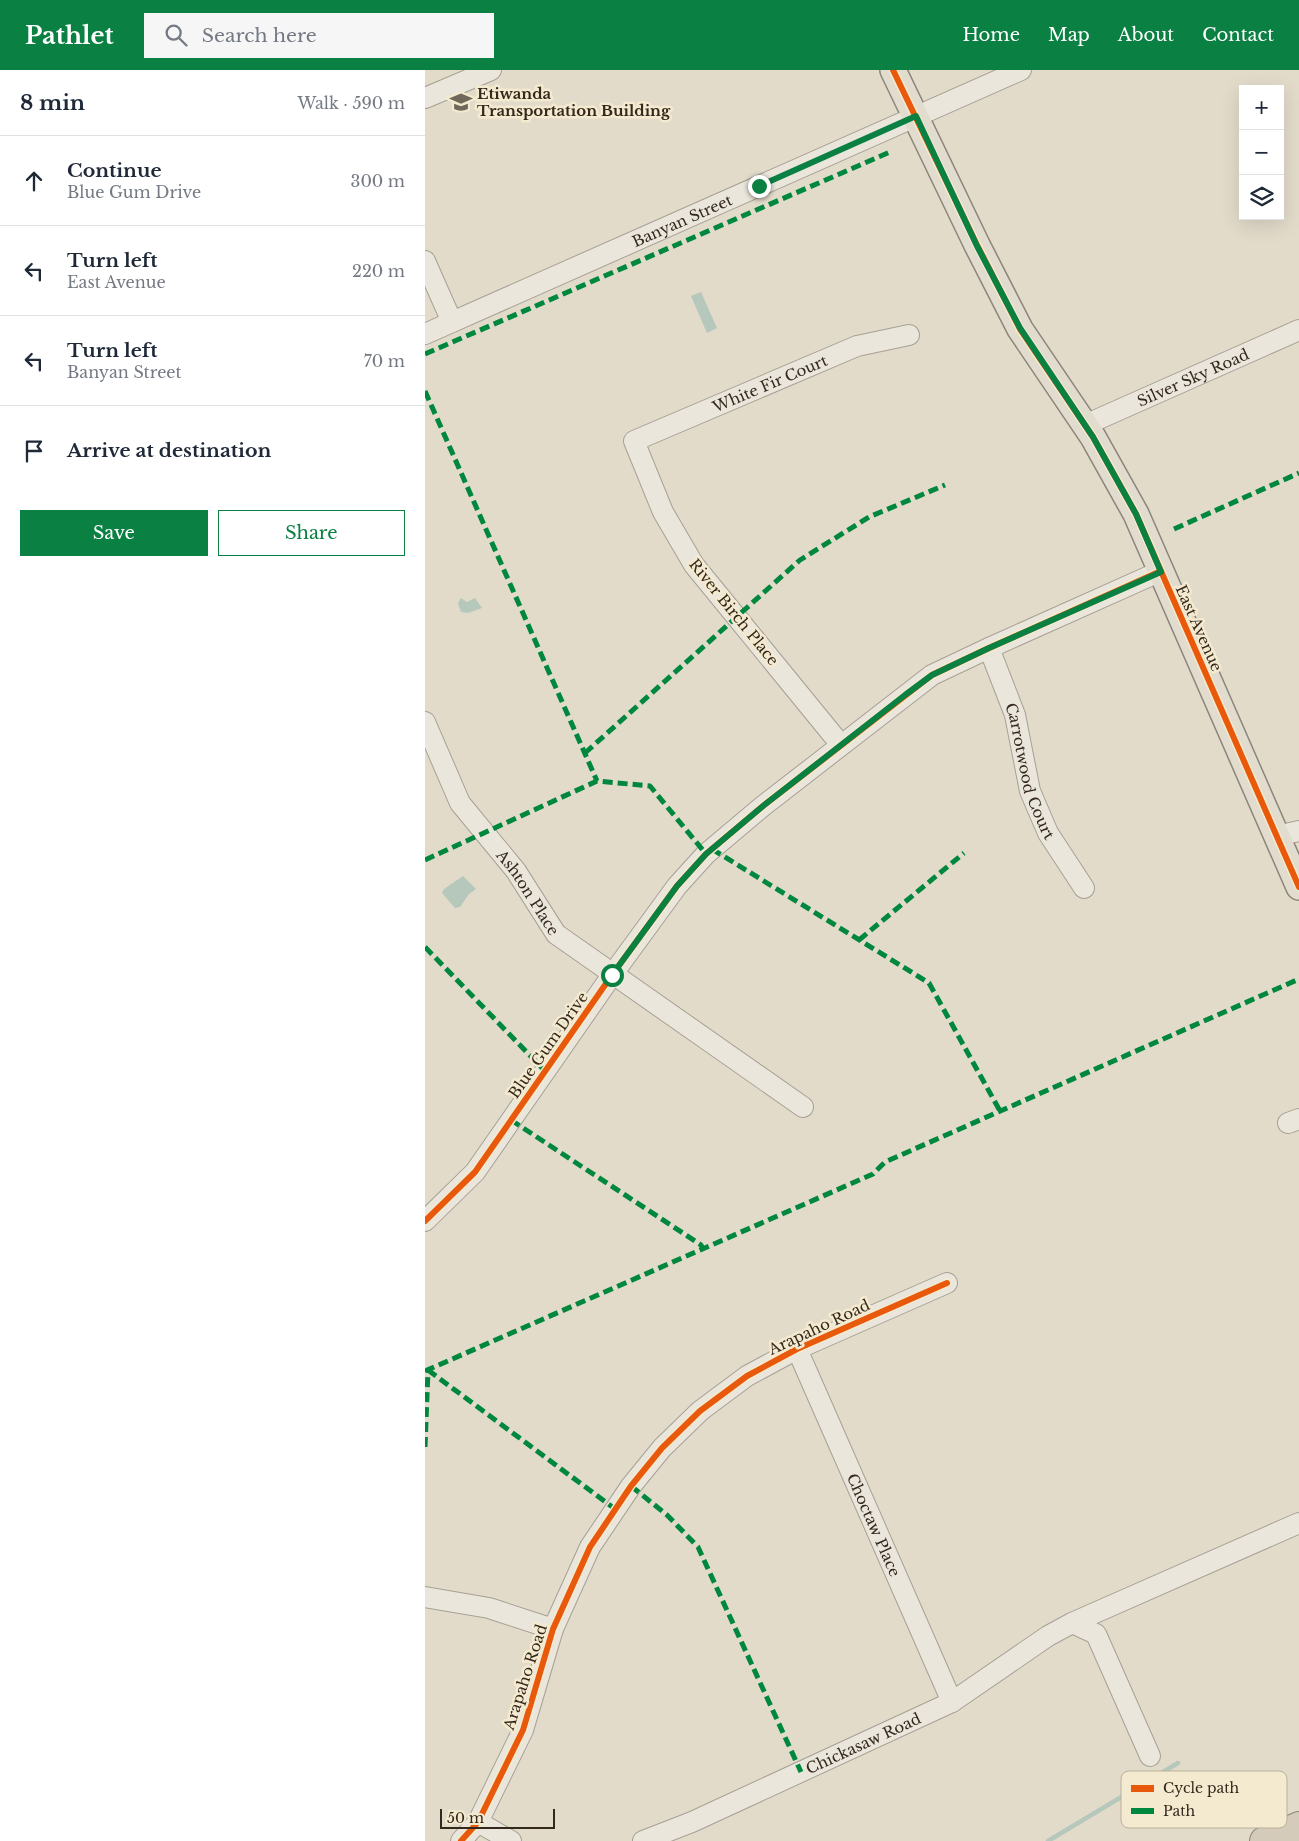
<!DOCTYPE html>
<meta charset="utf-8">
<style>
:root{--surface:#fff;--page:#f6f6f7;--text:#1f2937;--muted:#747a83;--line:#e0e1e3;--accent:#0b8043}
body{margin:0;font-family:"Libre Baskerville",serif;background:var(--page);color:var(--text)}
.controls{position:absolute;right:15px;top:15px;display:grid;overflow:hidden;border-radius:0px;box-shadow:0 5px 20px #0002}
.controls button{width:45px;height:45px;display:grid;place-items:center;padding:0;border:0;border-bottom:1px solid var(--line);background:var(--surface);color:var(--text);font:25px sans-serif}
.scale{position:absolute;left:15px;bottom:12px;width:115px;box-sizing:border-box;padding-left:5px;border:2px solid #34281d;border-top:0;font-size:14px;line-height:18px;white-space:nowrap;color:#34281d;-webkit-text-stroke:4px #f4eacf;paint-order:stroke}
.stop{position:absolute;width:15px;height:15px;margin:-11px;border:4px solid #0b8043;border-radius:50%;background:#fff}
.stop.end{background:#0b8043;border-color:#fff;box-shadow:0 1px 5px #0008}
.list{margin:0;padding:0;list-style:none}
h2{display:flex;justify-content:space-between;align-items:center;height:65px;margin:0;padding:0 20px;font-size:21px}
h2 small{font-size:16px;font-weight:400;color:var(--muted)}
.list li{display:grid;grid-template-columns:32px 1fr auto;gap:15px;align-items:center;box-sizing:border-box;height:90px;padding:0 20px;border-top:1px solid var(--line)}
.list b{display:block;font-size:19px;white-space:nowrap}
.list p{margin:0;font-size:16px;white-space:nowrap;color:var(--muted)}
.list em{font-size:16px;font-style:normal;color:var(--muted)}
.actions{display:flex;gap:10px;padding:15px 20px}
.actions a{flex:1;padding:11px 0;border:1px solid var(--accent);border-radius:0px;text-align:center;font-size:18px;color:var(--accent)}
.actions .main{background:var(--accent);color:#fff}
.icon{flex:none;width:28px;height:28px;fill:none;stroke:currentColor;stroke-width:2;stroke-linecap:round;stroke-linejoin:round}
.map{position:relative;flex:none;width:874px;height:1771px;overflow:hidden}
header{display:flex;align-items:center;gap:30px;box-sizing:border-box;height:70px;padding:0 25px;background:var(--accent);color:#fff}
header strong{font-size:24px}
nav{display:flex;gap:28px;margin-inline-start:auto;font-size:18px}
.search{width:350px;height:45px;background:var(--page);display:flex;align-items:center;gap:12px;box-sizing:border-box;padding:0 18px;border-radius:0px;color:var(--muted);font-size:19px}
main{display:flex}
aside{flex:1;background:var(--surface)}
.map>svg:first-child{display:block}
.water{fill:#b6c7bc}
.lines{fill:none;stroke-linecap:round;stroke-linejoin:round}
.stream{stroke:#b6c7bc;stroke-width:4.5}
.minor-casing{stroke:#a7a094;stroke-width:22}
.major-casing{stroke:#8c857a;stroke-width:28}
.highway-casing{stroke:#8c857a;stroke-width:30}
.minor{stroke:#eae6dc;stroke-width:20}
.major{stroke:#e1dccd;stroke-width:25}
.highway{stroke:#d4cbbb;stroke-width:28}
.quiet{stroke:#00873e;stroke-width:5;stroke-dasharray:10 5;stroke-linecap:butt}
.cycleway-casing{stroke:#f4eacf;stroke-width:9}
.cycleway{stroke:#e8590c;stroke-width:6}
.route{stroke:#0b8043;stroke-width:6}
.labels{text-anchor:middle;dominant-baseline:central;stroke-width:5;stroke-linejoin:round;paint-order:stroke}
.poi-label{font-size:15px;font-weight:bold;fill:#34281d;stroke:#f4eacf;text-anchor:start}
.street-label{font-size:15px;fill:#34281d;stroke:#f4eacf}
.key{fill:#f4eacf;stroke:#bab09a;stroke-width:1}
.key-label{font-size:14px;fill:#34281d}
</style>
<header>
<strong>Pathlet</strong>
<div class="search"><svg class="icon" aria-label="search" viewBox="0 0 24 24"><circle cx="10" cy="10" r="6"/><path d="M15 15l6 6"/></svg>Search here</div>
<nav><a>Home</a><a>Map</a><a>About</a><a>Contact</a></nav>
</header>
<main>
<aside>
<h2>8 min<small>Walk · 590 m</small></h2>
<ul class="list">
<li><svg class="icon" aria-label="ahead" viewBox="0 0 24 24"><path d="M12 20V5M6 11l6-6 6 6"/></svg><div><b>Continue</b><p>Blue Gum Drive</p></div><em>300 m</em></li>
<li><svg class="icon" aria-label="left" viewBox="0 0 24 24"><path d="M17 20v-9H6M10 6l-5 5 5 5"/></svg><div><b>Turn left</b><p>East Avenue</p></div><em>220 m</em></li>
<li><svg class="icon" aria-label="left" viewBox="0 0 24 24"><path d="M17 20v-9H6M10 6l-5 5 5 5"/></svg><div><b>Turn left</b><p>Banyan Street</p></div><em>70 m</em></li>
<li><svg class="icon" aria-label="arrive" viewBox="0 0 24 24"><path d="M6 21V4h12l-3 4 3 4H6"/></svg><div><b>Arrive at destination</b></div></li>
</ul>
<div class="actions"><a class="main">Save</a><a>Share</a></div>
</aside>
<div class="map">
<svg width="874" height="1771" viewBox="0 0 874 1771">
<rect width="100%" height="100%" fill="#e2dbca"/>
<!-- water -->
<g class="water">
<path d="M276 222 292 258 282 263 266 226Z"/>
<path d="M36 528 42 532 50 528 57 538 43 543 36 542 33 533Z"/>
<path d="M38 806 51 819 44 824 35 837 30 838 17 823 19 819Z"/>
</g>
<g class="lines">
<!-- stream -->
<path class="stream" d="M623 1771 753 1693"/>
<!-- minor casing -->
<g class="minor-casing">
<g id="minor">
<path d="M0 28 66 0"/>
<path d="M0 191 27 252"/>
<path id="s1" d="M0 264 596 0"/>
<path id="s2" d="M660 355 874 260"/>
<path id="s3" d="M564 578 590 645 605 721 623 763 659 818"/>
<path id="s4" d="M0 652 35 733 91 801 131 864 378 1037"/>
<path id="s5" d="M416 675 269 495 238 442 209 371 432 276 484 265"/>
<path d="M851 766 874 761"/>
<path d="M863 1053 874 1049"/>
<path d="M0 1151 50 1102 187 905 252 816 281 784 338 736 507 605 564 578 736 501"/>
<path id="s6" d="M372 1279 527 1632"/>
<path d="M0 1527 64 1538 128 1559"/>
<path d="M647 1553 671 1564 725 1686"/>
<path d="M53 1752 86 1771"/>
<path d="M36 1771 53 1752 98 1660 128 1559 165 1477 206 1416 237 1378 275 1341 322 1306 372 1279 522 1213"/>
<path id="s7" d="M218 1771 267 1752 527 1632 623 1566 647 1553 874 1453"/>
</g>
</g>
<!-- major casing -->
<g class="major-casing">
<path id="major" d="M468 0 552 175 595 259 668 367 711 444 874 817"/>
</g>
<!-- highway casing -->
<g class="highway-casing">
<path id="highway" d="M839 1771 874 1756"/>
</g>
<!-- minor -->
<use href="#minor" class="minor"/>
<!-- major -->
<use href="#major" class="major"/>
<!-- highway -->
<use href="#highway" class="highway"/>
<!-- quiet -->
<g class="quiet">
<path d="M0 284 465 82"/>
<path d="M0 321 172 711"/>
<path d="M749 459 874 403"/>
<path d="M160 683 375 490 444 447 520 415"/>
<path d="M287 779 504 913 575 1041"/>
<path d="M0 790 172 711 225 716 281 784"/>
<path d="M434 870 539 783"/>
<path d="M0 877 120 1001"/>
<path d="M86 1050 276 1175 278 1179"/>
<path d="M3 1300 190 1439"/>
<path d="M0 1301 448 1104 460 1092 874 909"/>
<path d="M0 1377 3 1300"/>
<path d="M206 1416 242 1445 273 1477 376 1702"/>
</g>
<!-- cycleway casing -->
<g class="cycleway-casing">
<g id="cycleway">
<path d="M468 0 552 175 595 259 668 367 711 444 874 817"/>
<path d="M0 1151 50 1102 187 905 252 816 281 784 338 736 507 605 564 578 736 501"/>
<path d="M36 1771 53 1752 98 1660 128 1559 165 1477 206 1416 237 1378 275 1341 322 1306 372 1279 522 1213"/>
</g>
</g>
<!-- cycleway -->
<use href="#cycleway" class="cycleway"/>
</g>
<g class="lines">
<!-- route -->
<path class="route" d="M187 905 252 816 281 784 338 736 480 625 507 605 564 578 736 502 711 444 668 367 595 258 552 176 491 46 334 116"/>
</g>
<!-- icons -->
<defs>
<g id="school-bare" transform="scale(1.725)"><path d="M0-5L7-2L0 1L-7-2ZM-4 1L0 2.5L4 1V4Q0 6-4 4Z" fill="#71675a" stroke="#f4eacf" stroke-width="2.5" paint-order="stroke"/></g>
</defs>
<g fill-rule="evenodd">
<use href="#school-bare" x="36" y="32"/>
</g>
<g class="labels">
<!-- poi labels -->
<g class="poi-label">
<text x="52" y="23">Etiwanda<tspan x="52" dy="17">Transportation Building</tspan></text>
</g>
<!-- street labels -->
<g class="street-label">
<text stroke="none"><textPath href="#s1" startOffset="281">Banyan Street</textPath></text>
<text stroke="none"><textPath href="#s2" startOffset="118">Silver Sky Road</textPath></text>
<text stroke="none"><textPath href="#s5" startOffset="518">White Fir Court</textPath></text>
<text transform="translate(309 542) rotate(51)">River Birch Place</text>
<text transform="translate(774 558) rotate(66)">East Avenue</text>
<text stroke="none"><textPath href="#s3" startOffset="130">Carrotwood Court</textPath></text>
<text stroke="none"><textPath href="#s4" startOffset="201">Ashton Place</textPath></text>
<text transform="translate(123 975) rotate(-55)">Blue Gum Drive</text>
<text transform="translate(394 1257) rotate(-25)">Arapaho Road</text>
<text stroke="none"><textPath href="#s6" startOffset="192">Choctaw Place</textPath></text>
<text transform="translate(100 1607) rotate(-72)">Arapaho Road</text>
<text stroke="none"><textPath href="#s7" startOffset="241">Chickasaw Road</textPath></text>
</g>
</g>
<!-- legend -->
<rect x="696" y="1701" width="166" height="57" rx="8" class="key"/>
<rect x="706" y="1715" width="23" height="7" fill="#e8590c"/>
<rect x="706" y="1738" width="23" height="6" fill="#00873e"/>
<g class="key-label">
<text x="738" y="1723">Cycle path</text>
<text x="738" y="1746">Path</text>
</g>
</svg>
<div class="controls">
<button>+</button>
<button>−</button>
<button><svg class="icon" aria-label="layers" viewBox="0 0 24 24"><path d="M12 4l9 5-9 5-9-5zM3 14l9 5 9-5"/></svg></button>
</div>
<div class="scale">50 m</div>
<div class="stop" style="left:187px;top:905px"></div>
<div class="stop end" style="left:334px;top:116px"></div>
</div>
</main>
